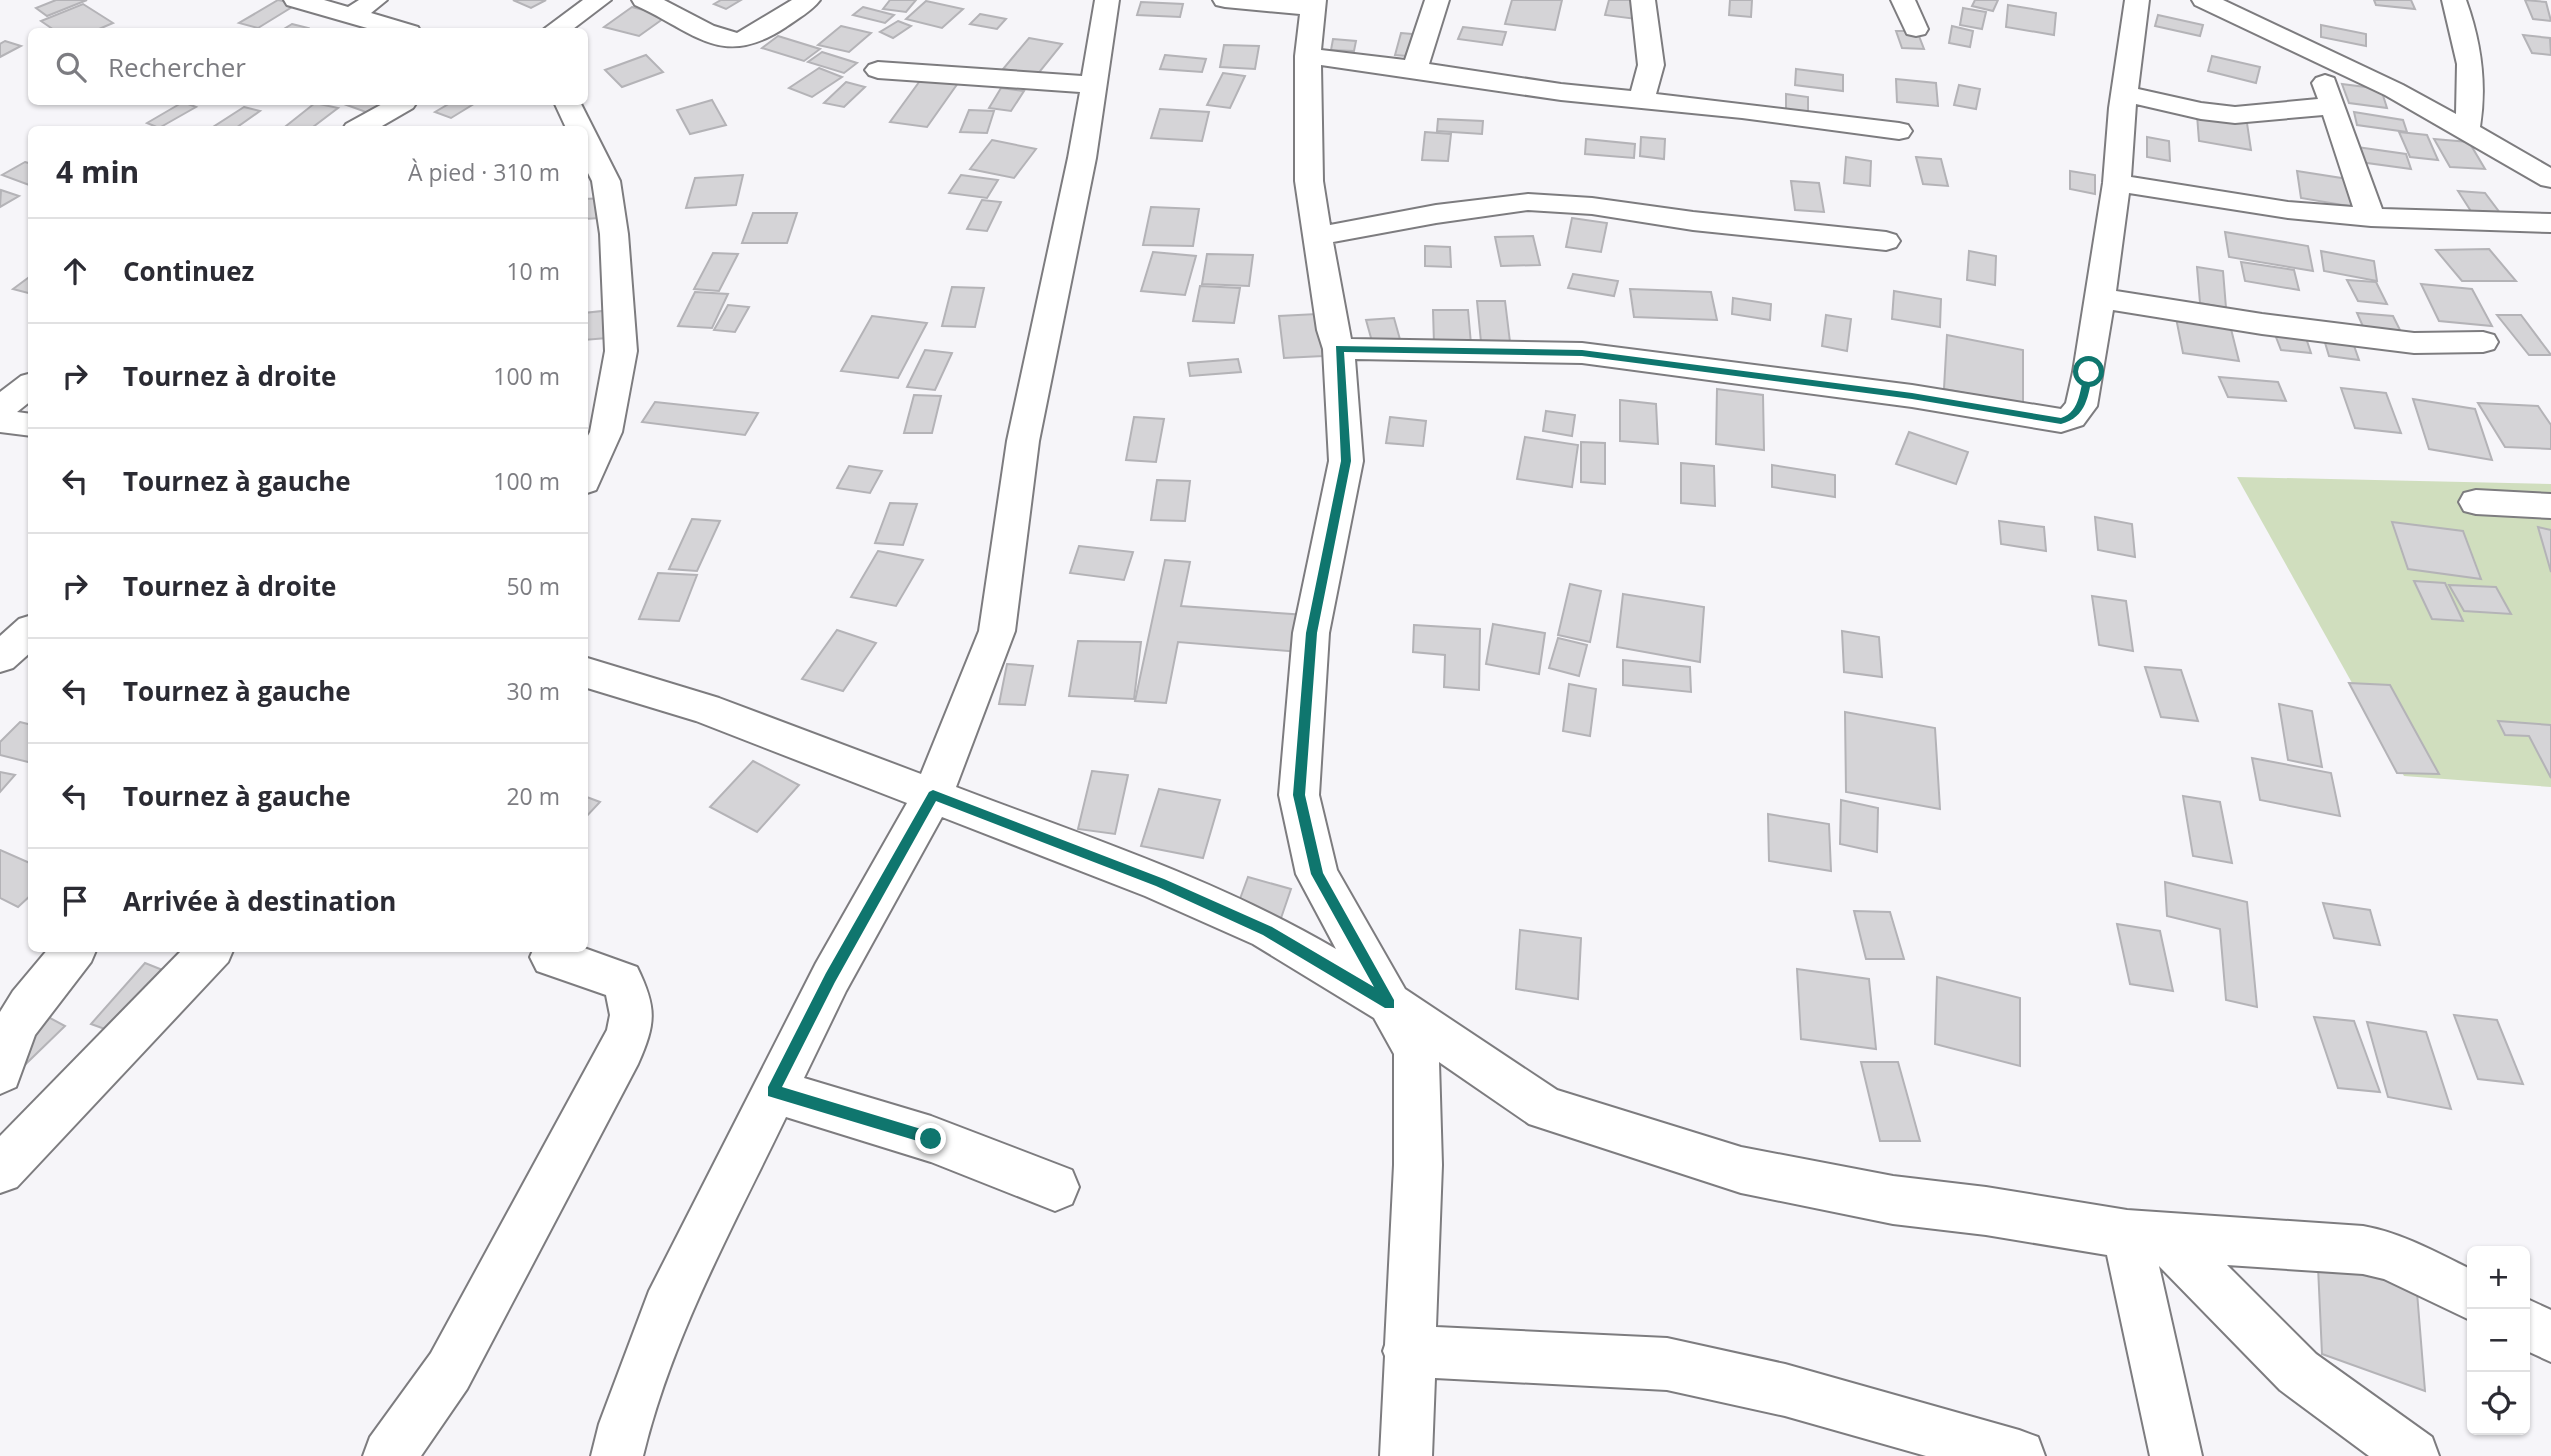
<!DOCTYPE html>
<html lang="fr">
<meta charset="utf-8">
<style>
:root{--surface:#fff;--page:#f7f7f7;--text:#2b2b33;--muted:#7c7c81;--line:#e1e1e2}
body{margin:0;font-family:"Open Sans",sans-serif;background:var(--page);color:var(--text)}
.controls{position:absolute;right:21px;bottom:21px;display:grid;overflow:hidden;border-radius:10px;box-shadow:0 2px 5px #0004}
.controls button{width:63px;height:63px;display:grid;place-items:center;padding:0;border:0;border-bottom:2px solid var(--line);background:var(--surface);color:var(--text);font:35px sans-serif}
.stop{position:absolute;width:21px;height:21px;margin:-16px;border:5px solid #0f766e;border-radius:50%;background:#fff}
.stop.end{background:#0f766e;border-color:#fff;box-shadow:0 2px 7px #0008}
.list{margin:0;padding:0;list-style:none}
h2{display:flex;justify-content:space-between;align-items:center;height:91px;margin:0;padding:0 28px;font-size:30px}
h2 small{font-size:23px;font-weight:400;color:var(--muted)}
.list li{display:grid;grid-template-columns:46px 1fr auto;gap:21px;align-items:center;box-sizing:border-box;height:105px;padding:0 28px;border-top:2px solid var(--line)}
.list b{display:block;font-size:26px;white-space:nowrap}
.list em{font-size:23px;font-style:normal;color:var(--muted)}
.icon{flex:none;width:38px;height:38px;fill:none;stroke:currentColor;stroke-width:2;stroke-linecap:round;stroke-linejoin:round}
.map{position:relative;flex:none;width:2551px;height:1456px;overflow:hidden}
.search{position:absolute;background:var(--surface);box-shadow:0 2px 5px #0004;left:28px;top:28px;width:560px;height:77px;display:flex;align-items:center;gap:18px;box-sizing:border-box;padding:0 24px;border-radius:10px;color:var(--muted);font-size:26px}
.panel{position:absolute;background:var(--surface);box-shadow:0 2px 5px #0004;left:28px;top:126px;width:560px;height:826px;border-radius:10px}
.map>svg:first-child{display:block}
.green{fill:#d0debe}
.building{fill:#d5d4d7;stroke:#b4b3b7;stroke-width:2}
.lines{fill:none;stroke-linecap:round;stroke-linejoin:round}
.minor-casing{stroke:#7d7c7f;stroke-width:4}
.minor{fill:#fff;fill-rule:evenodd}
.route{fill:#0f766e}
</style>
<div class="map">
<svg width="2551" height="1456" viewBox="0 0 2551 1456">
<rect width="100%" height="100%" fill="#f6f5f9"/>
<!-- green -->
<path class="green" d="M2237 477 2551 484V787L2404 776Z"/>
<!-- building -->
<g class="building">
<path d="M56 0H87L47 16 36 8Z"/>
<path d="M278 0 297 4 258 28 239 23Z"/>
<path d="M513 0H546L531 8Z"/>
<path d="M721 0H741L726 9 714 4Z"/>
<path d="M890 0H916L906 12 883 9Z"/>
<path d="M1512 0H1562L1555 30 1505 24Z"/>
<path d="M1609 0H1640L1636 19 1605 15Z"/>
<path d="M1730 0H1752L1751 17 1729 15Z"/>
<path d="M1975 0H1998L1993 11 1972 6Z"/>
<path d="M2374 0H2411L2415 9 2376 5Z"/>
<path d="M2525 0 2546 2 2551 21 2533 19Z"/>
<path d="M926 1 963 9 942 28 906 19Z"/>
<path d="M1141 2 1183 4 1180 17 1137 15Z"/>
<path d="M83 4 113 23 92 32H57L41 21Z"/>
<path d="M2008 5 2056 13 2054 35 2006 27Z"/>
<path d="M632 7 667 16 639 36 604 27Z"/>
<path d="M863 7 894 15 885 23 853 15Z"/>
<path d="M1963 8 1986 12 1982 29 1960 25Z"/>
<path d="M980 14 1006 19 997 29 970 24Z"/>
<path d="M2158 15 2203 25 2200 36 2155 26Z"/>
<path d="M898 21 911 26 893 38 880 32Z"/>
<path d="M292 24 308 28 303 32H279Z"/>
<path d="M2321 25 2366 34V46L2321 37Z"/>
<path d="M841 26 871 33 849 52 818 45Z"/>
<path d="M1952 26 1973 31 1970 47 1949 43Z"/>
<path d="M1463 27 1506 32 1502 45 1458 39Z"/>
<path d="M1896 31H1917L1924 49 1902 48Z"/>
<path d="M1401 33 1423 35 1418 57 1395 55Z"/>
<path d="M2523 35 2550 38 2551 55 2532 53Z"/>
<path d="M778 36 820 49 804 61 762 48Z"/>
<path d="M1029 38 1062 44 1037 75 1003 69Z"/>
<path d="M1333 39 1356 41 1354 51 1331 50Z"/>
<path d="M5 41 21 46 0 57V44Z"/>
<path d="M1224 45 1259 46 1255 69 1220 67Z"/>
<path d="M822 52 857 63 844 73 808 62Z"/>
<path d="M646 55 663 72 622 87 605 70Z"/>
<path d="M1165 55 1206 59 1202 72 1160 69Z"/>
<path d="M2212 56 2260 67 2256 83 2208 71Z"/>
<path d="M819 68 842 77 812 97 789 88Z"/>
<path d="M1796 69 1843 75V91L1795 85Z"/>
<path d="M1223 73 1245 76 1230 108 1207 105Z"/>
<path d="M922 78 958 83 927 127 890 122Z"/>
<path d="M1896 79 1936 83 1938 106 1897 102Z"/>
<path d="M846 82 865 87 844 107 824 103Z"/>
<path d="M2342 84 2381 89 2387 108 2349 103Z"/>
<path d="M1959 85 1980 89 1976 109 1954 105Z"/>
<path d="M1001 88 1024 91 1011 111 989 108Z"/>
<path d="M1786 94 1808 97V116L1786 114Z"/>
<path d="M712 100 726 125 690 134 677 110Z"/>
<path d="M183 102 196 107 159 128 147 123Z"/>
<path d="M348 102H395L374 115 344 104Z"/>
<path d="M452 102H477L451 118 435 112Z"/>
<path d="M315 103 338 108 309 130H281Z"/>
<path d="M244 107 260 111 233 130 210 129Z"/>
<path d="M1160 109 1209 112 1202 141 1151 138Z"/>
<path d="M969 110 994 111 987 133 960 132Z"/>
<path d="M2354 112 2403 120 2407 132 2357 125Z"/>
<path d="M2197 115 2247 123 2251 150 2199 141Z"/>
<path d="M1438 119 1483 121 1482 134 1437 131Z"/>
<path d="M1425 132 1451 134 1448 161 1422 160Z"/>
<path d="M2399 132 2427 135 2438 160 2410 157Z"/>
<path d="M1641 137 1665 139 1664 159 1640 156Z"/>
<path d="M2147 137 2169 141 2170 161 2147 157Z"/>
<path d="M1586 139 1635 144 1634 158 1585 154Z"/>
<path d="M2434 139 2469 142 2485 169 2450 167Z"/>
<path d="M992 140 1036 149 1014 178 970 169Z"/>
<path d="M2357 147 2406 154 2411 169 2360 162Z"/>
<path d="M1846 157 1871 161 1870 186 1844 183Z"/>
<path d="M1916 157 1941 159 1948 186 1923 184Z"/>
<path d="M25 162 32 164V186L2 175Z"/>
<path d="M2070 171 2095 175V194L2070 189Z"/>
<path d="M2297 171 2354 180 2360 208 2301 198Z"/>
<path d="M743 175 736 205 686 208 695 178Z"/>
<path d="M961 175 998 180 987 198 949 193Z"/>
<path d="M1791 181 1819 183 1824 212 1795 210Z"/>
<path d="M1 190 19 196 0 207Z"/>
<path d="M2458 191 2485 193 2503 217 2474 216Z"/>
<path d="M605 198 599 218 584 219V199Z"/>
<path d="M982 200 1001 202 987 231 967 229Z"/>
<path d="M1151 207 1199 209 1193 246 1143 245Z"/>
<path d="M753 213H797L787 243H742Z"/>
<path d="M1572 218 1607 223 1601 252 1566 247Z"/>
<path d="M2225 232 2308 246 2313 271 2229 257Z"/>
<path d="M1533 236 1540 265 1501 266 1495 237Z"/>
<path d="M1425 246 1450 247 1451 267 1425 266Z"/>
<path d="M2489 249 2516 281H2462L2436 250Z"/>
<path d="M1969 251 1996 256 1995 285 1967 280Z"/>
<path d="M2321 251 2374 261 2377 281 2324 271Z"/>
<path d="M1153 252 1196 256 1185 295 1141 291Z"/>
<path d="M713 253 738 254 719 291 694 289Z"/>
<path d="M1207 254 1253 255 1249 286 1202 284Z"/>
<path d="M2241 262 2294 270 2299 290 2245 281Z"/>
<path d="M2197 267 2223 271 2226 308 2200 303Z"/>
<path d="M1573 274 1618 281 1614 296 1568 288Z"/>
<path d="M32 275V294L13 289Z"/>
<path d="M2347 280 2376 282 2387 304 2358 301Z"/>
<path d="M2421 284 2472 289 2492 326 2439 321Z"/>
<path d="M1200 286 1240 288 1234 323 1193 321Z"/>
<path d="M952 287 984 288 975 327 942 326Z"/>
<path d="M1630 289 1711 292 1717 320 1634 317Z"/>
<path d="M1894 291 1941 299 1940 327 1892 319Z"/>
<path d="M695 292 728 294 712 328 678 326Z"/>
<path d="M1733 298 1771 304 1770 320 1732 314Z"/>
<path d="M1477 301H1505L1510 342H1481Z"/>
<path d="M728 305 749 307 735 332 714 330Z"/>
<path d="M612 310 607 338 584 340V313Z"/>
<path d="M1433 310H1468L1471 344H1434Z"/>
<path d="M2357 313 2393 316 2402 334 2365 331Z"/>
<path d="M1317 314 1323 356 1284 358 1279 316Z"/>
<path d="M1826 315 1851 319 1847 351 1822 346Z"/>
<path d="M2497 315H2521L2551 355H2529Z"/>
<path d="M872 316 927 323 898 378 841 371Z"/>
<path d="M1394 318 1401 343 1373 345 1366 320Z"/>
<path d="M2176 318 2230 325 2239 361 2183 353Z"/>
<path d="M2274 332 2305 335 2311 353 2281 350Z"/>
<path d="M1947 335 2023 350V404L1944 389Z"/>
<path d="M2323 336 2352 340 2359 360 2329 356Z"/>
<path d="M925 350 952 353 935 390 907 387Z"/>
<path d="M1238 359 1241 372 1190 376 1188 363Z"/>
<path d="M2219 377 2278 382 2286 401 2228 397Z"/>
<path d="M2341 388 2386 393 2401 433 2355 428Z"/>
<path d="M1717 389 1763 395 1764 450 1716 444Z"/>
<path d="M914 395 941 396 932 433H904Z"/>
<path d="M2413 399 2475 409 2492 460 2429 449Z"/>
<path d="M1620 400 1656 404 1658 444 1620 441Z"/>
<path d="M655 402 758 413 745 435 642 422Z"/>
<path d="M2478 403 2538 406 2551 425V449L2505 447Z"/>
<path d="M1546 411 1575 415 1572 436 1543 431Z"/>
<path d="M1134 417 1164 419 1156 462 1126 460Z"/>
<path d="M1390 417 1426 421 1423 446 1386 443Z"/>
<path d="M1909 432 1968 452 1956 484 1896 464Z"/>
<path d="M1525 437 1578 445 1572 487 1517 479Z"/>
<path d="M1581 442 1605 443V484L1581 482Z"/>
<path d="M1681 463 1714 466 1715 506 1681 503Z"/>
<path d="M1772 465 1835 475V497L1772 487Z"/>
<path d="M849 466 882 471 870 493 837 488Z"/>
<path d="M1157 480 1190 481 1185 521 1151 520Z"/>
<path d="M890 503 917 504 903 545 875 543Z"/>
<path d="M2095 517 2132 524 2135 557 2098 550Z"/>
<path d="M692 519 720 521 697 571 669 569Z"/>
<path d="M1999 521 2044 527 2046 551 2001 544Z"/>
<path d="M2392 522 2463 531 2481 579 2408 569Z"/>
<path d="M2538 527 2551 530V572Z"/>
<path d="M1079 546 1133 552 1124 580 1070 573Z"/>
<path d="M878 551 923 560 896 606 851 597Z"/>
<path d="M1165 560 1190 562 1181 606 1306 615 1300 652 1178 642 1166 703 1135 701Z"/>
<path d="M658 573 697 575 679 621 639 619Z"/>
<path d="M2414 581 2445 583 2463 621 2432 619Z"/>
<path d="M1570 584 1601 591 1590 642 1558 635Z"/>
<path d="M2449 585 2496 587 2511 614 2464 611Z"/>
<path d="M1623 594 1704 607 1700 662 1617 647Z"/>
<path d="M2092 596 2126 601 2133 651 2099 645Z"/>
<path d="M1493 624 1545 633 1539 674 1486 664Z"/>
<path d="M1414 625 1480 629 1479 690 1444 687 1445 655 1413 652Z"/>
<path d="M837 630 876 643 843 691 802 679Z"/>
<path d="M1842 631 1879 637 1882 677 1844 672Z"/>
<path d="M1558 638 1587 645 1579 676 1549 668Z"/>
<path d="M1078 641 1141 642 1134 699 1069 696Z"/>
<path d="M1623 660 1690 667 1691 692 1623 685Z"/>
<path d="M1007 664 1033 666 1025 705 999 704Z"/>
<path d="M2145 667 2181 670 2198 721 2161 717Z"/>
<path d="M2349 683 2390 685 2439 774 2397 773Z"/>
<path d="M1569 684 1596 689 1590 736 1563 731Z"/>
<path d="M2279 704 2312 711 2322 767 2288 760Z"/>
<path d="M1845 712 1935 728 1940 809 1846 792Z"/>
<path d="M2498 721 2551 725V778L2529 736 2505 735Z"/>
<path d="M20 722 32 725V763L0 755V742Z"/>
<path d="M2252 758 2331 773 2340 816 2260 800Z"/>
<path d="M753 761 799 785 757 832 710 807Z"/>
<path d="M1092 771 1128 775 1115 834 1078 829Z"/>
<path d="M0 772 15 775 0 792Z"/>
<path d="M1159 789 1220 800 1203 858 1141 846Z"/>
<path d="M584 796 600 802 584 819Z"/>
<path d="M2183 796 2220 802 2232 863 2193 856Z"/>
<path d="M1841 800 1878 808 1877 852 1840 844Z"/>
<path d="M1768 814 1829 824 1831 871 1769 861Z"/>
<path d="M0 850 32 864V894L18 907 0 898Z"/>
<path d="M1248 877 1291 889 1280 921 1237 907Z"/>
<path d="M2165 882 2247 902 2257 1007 2226 1000 2220 929 2167 916Z"/>
<path d="M2323 903 2370 910 2380 945 2334 938Z"/>
<path d="M1854 911 1890 912 1904 959H1866Z"/>
<path d="M2117 924 2160 931 2173 991 2130 984Z"/>
<path d="M1520 930 1581 938 1578 999 1516 989Z"/>
<path d="M145 963 190 981 138 1041 91 1024Z"/>
<path d="M1797 969 1869 979 1876 1049 1801 1039Z"/>
<path d="M1937 977 2020 998V1066L1935 1044Z"/>
<path d="M37 1011 65 1026 0 1089V1047Z"/>
<path d="M2454 1015 2497 1020 2523 1084 2478 1079Z"/>
<path d="M2314 1017 2354 1021 2380 1092 2338 1088Z"/>
<path d="M2367 1022 2426 1032 2451 1109 2388 1097Z"/>
<path d="M1861 1062H1898L1920 1141H1880Z"/>
<path d="M2317 1245 2416 1280 2425 1391 2322 1354Z"/>
</g>
<g class="lines">
<!-- minor casing -->
<g class="minor-casing">
<g id="minor">
<path d="M284 0H324L348 7 359 0H387L371 13 418 27 421 32H381L287 5Z"/>
<path d="M583 0H611L569 32H540Z"/>
<path d="M632 0H664L714 26 737 33 792 0H820C812 11 797 19 786 27 721 70 695 32 635 5Z"/>
<path d="M1095 0H1119L1096 158 1039 441 1015 631 956 787C1084 836 1217 879 1336 949L1296 874 1279 795 1293 633 1329 461 1323 349 1317 330 1295 181V56L1300 14 1225 7 1216 5 1213 0H1326L1321 50 1405 60 1425 0H1449L1429 64 1561 84 1631 91 1638 65 1631 0H1655L1664 65 1656 94 1899 123 1908 125 1912 131 1908 137 1899 139 1742 118 1561 100 1321 65 1323 181 1330 225 1436 205 1528 194 1592 198 1693 212 1886 232 1896 235 1900 241 1896 247 1886 250 1693 230 1592 214 1528 210 1436 223 1333 242 1351 339 1582 343 1912 385 2061 409 2066 403 2073 372 2103 183 2109 108 2125 0H2149L2138 89 2201 103 2235 107 2318 99 2312 83 2316 78 2325 75 2334 78 2382 209 2551 214V232L2371 226 2288 218 2129 193 2116 291 2262 314 2414 333 2483 332 2494 335 2498 342 2494 349 2483 352 2414 353 2262 334 2113 310 2097 406 2083 425 2061 432 1912 407 1582 363 1355 359 1363 461 1329 633 1319 795 1337 870 1405 989 1557 1090 1741 1147 1893 1176 1986 1187 2127 1210 2363 1226C2402 1233 2436 1252 2472 1270V1321L2384 1279 2363 1274 2227 1265 2316 1354 2432 1437 2439 1456H2369L2280 1390 2159 1266 2202 1456H2150L2107 1255 1986 1235 1893 1224 1741 1193 1529 1124 1439 1062 1442 1165 1436 1327 1667 1338 1785 1364 2019 1430 2038 1437 2045 1456H1926L1785 1416 1667 1390 1435 1378 1432 1456H1380L1385 1356 1383 1351 1385 1345 1394 1165V1054L1374 1018 1253 944 1145 896 942 817 846 991 804 1078 931 1116 1072 1170 1079 1187 1072 1204 1055 1211 931 1162 786 1117C733 1227 672 1336 643 1456H591L599 1424 649 1291 816 963 907 803 696 721 584 687V657L719 698 921 774 979 631 1007 441 1068 158 1080 92 878 78 869 75 865 70 869 65 878 62 1082 76ZM2136 104 2201 119 2235 123 2323 115 2353 207 2288 202 2131 177Z"/>
<path d="M1891 0H1915L1928 29 1925 34 1916 36 1907 34Z"/>
<path d="M2192 0H2223L2403 85 2456 114 2457 64 2442 0H2466C2481 42 2487 83 2480 127L2551 168V187L2541 185 2385 95 2195 5Z"/>
<path d="M386 102H417L413 108 375 130H342L346 124Z"/>
<path d="M554 102H580L620 181 628 234 637 351 622 432 596 490 584 494V443L590 432 605 351 600 234 592 181 584 165V130H567Z"/>
<path d="M32 373V400L17 412 32 414V436L0 432V392L21 376Z"/>
<path d="M2476 490 2551 494V518L2476 514 2464 511 2459 502 2464 493Z"/>
<path d="M32 615V651L13 668 0 672V636L19 619Z"/>
<path d="M49 948H97L91 962 35 1035 16 1087 0 1094V1012L13 991Z"/>
<path d="M184 948H234L228 962 17 1187 0 1193V1136Z"/>
<path d="M534 948H584L637 967C657 1008 656 1023 638 1064L467 1389 421 1456H363L370 1437 431 1353 607 1030 610 1015 606 995 537 971 530 957Z"/>
<path d="M2525 1298 2551 1310V1362L2525 1350Z"/>
</g>
</g>
<!-- minor -->
<use href="#minor" class="minor"/>
</g>
<!-- route -->
<path class="route" d="M1336 346 1582 350 1912 393 2061 418C2082 411 2079 387 2086 370L2093 372C2088 396 2087 417 2061 424L1912 399 1582 356 1344 352 1351 461 1317 633 1305 795 1323 873 1394 1000V1008H1385L1263 935 1156 886 936 801 835 982 782 1087 931 1132 938 1139 936 1143 931 1145 768 1096V1087L826 973 929 792 933 790 1164 879 1272 927 1374 987 1311 874 1293 795 1306 633 1341 461Z"/>
</svg>
<div class="controls">
<button>+</button>
<button>−</button>
<button><svg class="icon" aria-label="locate" viewBox="0 0 24 24"><circle cx="12" cy="12" r="6"/><path d="M12 2v4M12 18v4M2 12h4M18 12h4"/></svg></button>
</div>
<div class="stop" style="left:2089px;top:372px"></div>
<div class="stop end" style="left:931px;top:1139px"></div>
<div class="search"><svg class="icon" aria-label="search" viewBox="0 0 24 24"><circle cx="10" cy="10" r="6"/><path d="M15 15l6 6"/></svg>Rechercher</div>
<section class="panel">
<h2>4 min<small>À pied · 310 m</small></h2>
<ul class="list">
<li><svg class="icon" aria-label="ahead" viewBox="0 0 24 24"><path d="M12 20V5M6 11l6-6 6 6"/></svg><div><b>Continuez</b></div><em>10 m</em></li>
<li><svg class="icon" aria-label="right" viewBox="0 0 24 24"><path d="M7 20v-9h11M14 6l5 5-5 5"/></svg><div><b>Tournez à droite</b></div><em>100 m</em></li>
<li><svg class="icon" aria-label="left" viewBox="0 0 24 24"><path d="M17 20v-9H6M10 6l-5 5 5 5"/></svg><div><b>Tournez à gauche</b></div><em>100 m</em></li>
<li><svg class="icon" aria-label="right" viewBox="0 0 24 24"><path d="M7 20v-9h11M14 6l5 5-5 5"/></svg><div><b>Tournez à droite</b></div><em>50 m</em></li>
<li><svg class="icon" aria-label="left" viewBox="0 0 24 24"><path d="M17 20v-9H6M10 6l-5 5 5 5"/></svg><div><b>Tournez à gauche</b></div><em>30 m</em></li>
<li><svg class="icon" aria-label="left" viewBox="0 0 24 24"><path d="M17 20v-9H6M10 6l-5 5 5 5"/></svg><div><b>Tournez à gauche</b></div><em>20 m</em></li>
<li><svg class="icon" aria-label="arrive" viewBox="0 0 24 24"><path d="M6 21V4h12l-3 4 3 4H6"/></svg><div><b>Arrivée à destination</b></div></li>
</ul>
</section>
</div>
